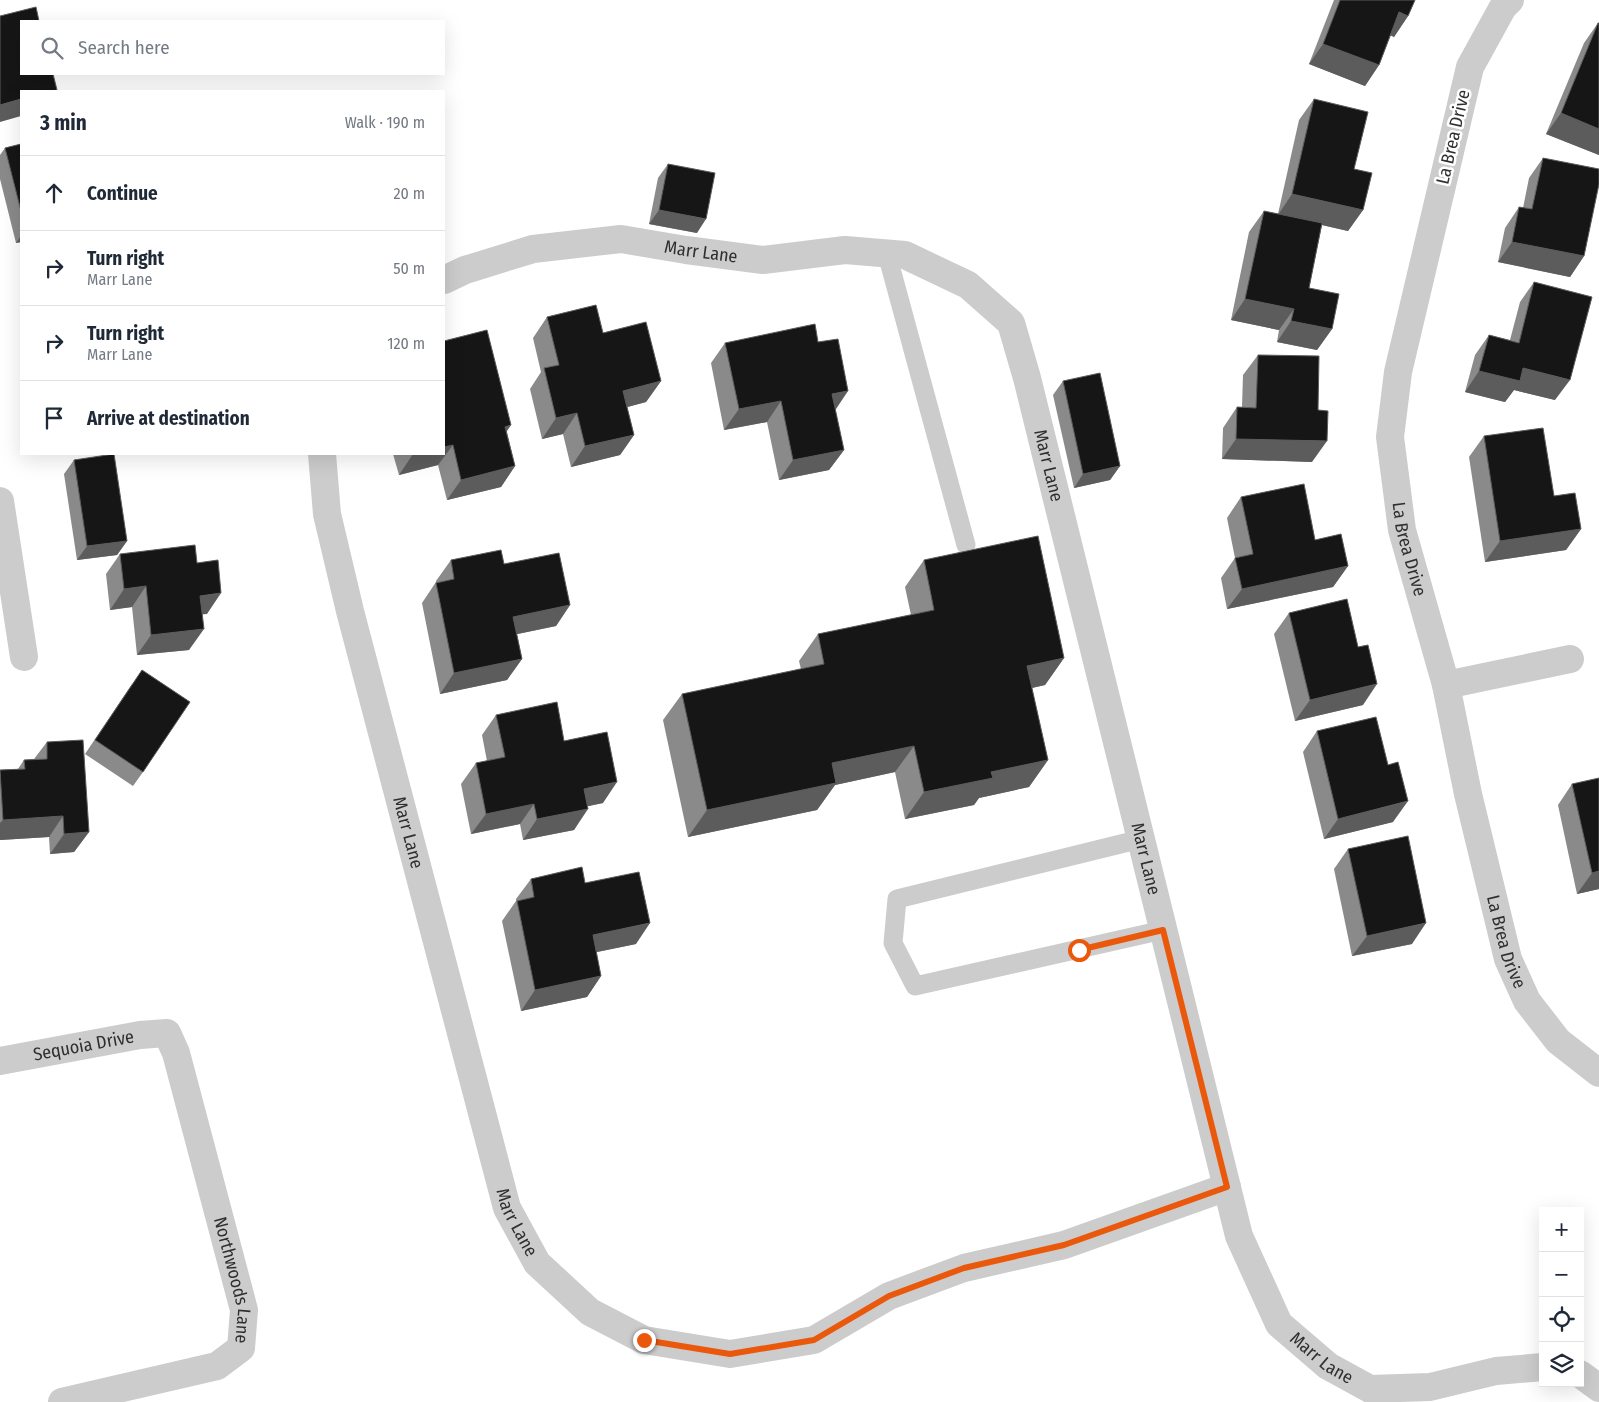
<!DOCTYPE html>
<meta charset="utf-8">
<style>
:root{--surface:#fff;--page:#f6f6f7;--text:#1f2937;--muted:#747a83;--line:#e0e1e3}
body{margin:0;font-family:"Fira Sans Condensed",sans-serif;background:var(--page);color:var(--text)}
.controls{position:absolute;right:15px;bottom:15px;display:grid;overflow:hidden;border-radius:0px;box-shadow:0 5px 20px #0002}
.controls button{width:45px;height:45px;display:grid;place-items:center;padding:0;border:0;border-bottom:1px solid var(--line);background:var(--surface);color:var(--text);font:25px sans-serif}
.stop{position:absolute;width:15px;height:15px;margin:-11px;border:4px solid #ea580c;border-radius:50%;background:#fff}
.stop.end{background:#ea580c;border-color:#fff;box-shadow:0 1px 5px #0008}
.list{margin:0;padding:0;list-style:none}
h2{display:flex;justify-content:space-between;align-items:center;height:65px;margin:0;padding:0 20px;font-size:21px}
h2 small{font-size:16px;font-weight:400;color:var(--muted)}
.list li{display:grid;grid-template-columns:32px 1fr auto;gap:15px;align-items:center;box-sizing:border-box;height:75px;padding:0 20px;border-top:1px solid var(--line)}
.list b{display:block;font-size:19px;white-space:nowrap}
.list p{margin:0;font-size:16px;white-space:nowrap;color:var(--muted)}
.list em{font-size:16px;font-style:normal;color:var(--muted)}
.icon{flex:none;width:28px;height:28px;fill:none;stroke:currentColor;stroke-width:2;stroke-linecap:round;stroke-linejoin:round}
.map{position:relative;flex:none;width:1599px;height:1402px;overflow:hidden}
.search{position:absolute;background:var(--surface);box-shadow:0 5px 20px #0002;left:20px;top:20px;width:425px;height:55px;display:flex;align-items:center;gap:12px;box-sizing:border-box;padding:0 18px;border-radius:0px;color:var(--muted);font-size:19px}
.panel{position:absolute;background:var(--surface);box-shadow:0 5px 20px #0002;left:20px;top:90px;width:425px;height:365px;border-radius:0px}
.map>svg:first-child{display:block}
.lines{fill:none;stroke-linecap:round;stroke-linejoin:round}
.service{stroke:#ccc;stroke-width:19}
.minor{stroke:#ccc;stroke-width:28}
.wall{fill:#8a8a8a}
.shaded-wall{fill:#5c5c5c}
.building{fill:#161616;stroke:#5c5c5c}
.route{stroke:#ea580c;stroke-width:6}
.labels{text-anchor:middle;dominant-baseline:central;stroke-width:5;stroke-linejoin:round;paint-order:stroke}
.street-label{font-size:18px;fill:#2f2f2f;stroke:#fff}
</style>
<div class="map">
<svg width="1599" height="1402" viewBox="0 0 1599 1402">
<rect width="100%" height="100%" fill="#fff"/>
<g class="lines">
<!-- service -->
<g class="service">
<path d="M887 254 966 545"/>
<path d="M1141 839 897 899 893 943 915 986 1163 930"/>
</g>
<!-- minor -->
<g class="minor">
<path id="s1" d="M1510 0 1503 7 1470 67 1398 372 1390 437 1402 530 1446 685 1468 794 1508 959 1527 1001 1558 1041 1599 1073"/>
<path id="s2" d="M444 280 465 270 533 249 621 239 686 250 763 260 845 250 905 255 968 285 1011 323 1027 378 1239 1236 1279 1324 1328 1366 1370 1389 1430 1387 1496 1371 1543 1367"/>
<path id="s3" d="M322 454 327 514 350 611 507 1208 537 1263 590 1312 644 1340 730 1354 814 1340 889 1296 964 1268 1064 1245 1227 1187"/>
<path d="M0 501 24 657"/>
<path d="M1446 685 1570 659"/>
<path id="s4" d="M0 1061 140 1035 167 1033 176 1053 244 1310 241 1348 217 1366 62 1402"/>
<path d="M1580 1374 1599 1388"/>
</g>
</g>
<!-- wall -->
<g class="wall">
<path d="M1334 0H1415L1408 16 1394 37 1391 35 1379 65 1365 86 1309 64Z"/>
<path d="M1598 23H1599V155L1546 134 1584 43Z"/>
<path d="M1314 99 1354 169 1363 210 1348 231 1322 225 1309 288 1332 329 1317 350 1277 342 1279 330 1231 320 1249 232 1264 211 1278 214 1299 120Z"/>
<path d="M21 144V242L16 243 0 179V155L5 148Z"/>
<path d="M1543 158 1584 256 1570 277 1498 262 1505 228 1519 207 1523 208 1529 178Z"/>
<path d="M668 164 697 233 649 224 658 178Z"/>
<path d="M1534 282 1555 400 1514 390 1505 402 1465 392 1475 355 1489 335 1510 340 1520 302Z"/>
<path d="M547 317 603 333 661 381 646 402 627 407 634 435 620 455 571 467 563 434 542 439 530 389 541 372 533 338Z"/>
<path d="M444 341 507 432 515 466 501 487 447 500 438 465 399 475 393 454H444Z"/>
<path d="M818 342 835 409 844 450 829 470 779 480 767 422 724 430 711 363 725 343Z"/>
<path d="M1258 355 1312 462 1222 459 1223 428 1237 407H1242L1243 375Z"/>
<path d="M1063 381 1120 466 1110 480 1074 488 1053 395Z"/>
<path d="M1484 436 1554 496 1581 529 1566 550 1485 562 1469 457Z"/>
<path d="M74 460 127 541 117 555 77 560 64 474Z"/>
<path d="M1241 497 1315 540 1348 566 1333 587 1227 609 1221 578 1235 558 1227 518Z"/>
<path d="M120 554 197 563 207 614H202L189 650 137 655 132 607 110 610 106 574Z"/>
<path d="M451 560 504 564 570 605 556 626 517 634 522 659 507 680 440 694 422 603 436 582V581Z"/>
<path d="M924 560 1064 658 1045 685 1032 688 1048 760 1029 787 979 798 974 805 905 819 895 772 835 785 817 810 688 837 663 720 682 694 801 669 799 661 818 634 911 615 905 587Z"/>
<path d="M1289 613 1358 647 1363 705 1295 721 1274 634Z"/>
<path d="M132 684 143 772 133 786 85 754Z"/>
<path d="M496 715 564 741 603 803 588 806 574 830 523 840 520 824 471 834 461 784 476 763 487 761 482 735Z"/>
<path d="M1317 731 1393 822 1324 839 1303 752Z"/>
<path d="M47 742 89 832 74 852 50 854 49 837 0 840V770L18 769 24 760 34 759Z"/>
<path d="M1572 784 1599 889 1577 894 1558 805Z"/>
<path d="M1348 849 1412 944 1352 956 1334 869Z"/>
<path d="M531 879 585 883 636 944 596 952 601 976 587 997 521 1011 502 921 516 901V899Z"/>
</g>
<!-- shaded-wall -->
<g class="shaded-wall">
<path d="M1399 12 1408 16 1394 37 1385 33Z"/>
<path d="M1323 44 1379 65 1365 86 1309 64Z"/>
<path d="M21 99V116L0 122V105Z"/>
<path d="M1561 113 1599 129V155L1546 134Z"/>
<path d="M1292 194 1363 210 1348 231 1278 215Z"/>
<path d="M659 210 706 219 697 233 649 224Z"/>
<path d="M21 236V242L16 243Z"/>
<path d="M1512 242 1584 256 1570 277 1498 262Z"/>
<path d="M1245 299 1294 309 1279 330 1231 320Z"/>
<path d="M1291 321 1332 329 1317 350 1277 342Z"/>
<path d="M1523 368 1570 380 1555 400 1514 390 1505 402 1465 392 1479 371Z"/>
<path d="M661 381 646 402 609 412 623 391Z"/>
<path d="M848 391 834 412 832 394Z"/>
<path d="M781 401 767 422 724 430 739 409Z"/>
<path d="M577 413 563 434 542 439 556 418Z"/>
<path d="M511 425 497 446 505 427Z"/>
<path d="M634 435 620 455 571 467 585 446Z"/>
<path d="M1236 439 1327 441 1312 462 1222 459Z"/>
<path d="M453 445 438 465 399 475 413 454H444V447Z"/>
<path d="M844 450 829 470 779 480 793 460Z"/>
<path d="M515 466 501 487 447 500 461 480Z"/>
<path d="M1120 466 1110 480 1074 488 1083 474Z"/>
<path d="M1581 529 1566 550 1485 562 1500 541Z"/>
<path d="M127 541 117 555 77 560 87 546Z"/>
<path d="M1348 566 1333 587 1227 609 1242 589Z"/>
<path d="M146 586 132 607 110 610 124 589Z"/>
<path d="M221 593 207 614 185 616 200 596Z"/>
<path d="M570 605 556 626 499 638 513 617Z"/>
<path d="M204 629 189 650 137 655 151 635Z"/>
<path d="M1064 658 1045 685 1009 693 1027 666Z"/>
<path d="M522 659 507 680 440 694 454 673Z"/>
<path d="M1377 684 1363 705 1295 721 1310 700Z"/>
<path d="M914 746 895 772 835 785 817 810 688 837 707 810 832 763Z"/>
<path d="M1048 760 1029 787 979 798 974 805 905 819 924 792 991 772Z"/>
<path d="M617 782 603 803 570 810 584 789Z"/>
<path d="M1408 801 1393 822 1324 839 1338 819Z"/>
<path d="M534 804 520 824 471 834 486 814Z"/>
<path d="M588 809 574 830 523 840 537 819Z"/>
<path d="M63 816 49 837 0 840V823L3 820Z"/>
<path d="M89 832 74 852 50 854 64 834Z"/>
<path d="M1599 871V889L1577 894 1592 873Z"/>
<path d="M650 923 636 944 578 956 593 935Z"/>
<path d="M1426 923 1412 944 1352 956 1367 936Z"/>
<path d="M601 976 587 997 521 1011 535 990Z"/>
</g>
<!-- building -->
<g class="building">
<path d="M1340 0H1415L1408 16 1399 12 1379 65 1323 44Z"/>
<path d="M36 7 39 21H21V74H53L57 90 52 91H21V99L0 105V16Z"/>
<path d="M1598 23H1599V129L1561 113Z"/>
<path d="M1314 99 1368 112 1354 169 1372 173 1363 210 1292 194Z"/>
<path d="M21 144V211L5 148Z"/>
<path d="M1543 158 1599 169V184L1584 256 1512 242 1519 207 1532 209Z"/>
<path d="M668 164 715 173 706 219 659 210Z"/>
<path d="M1264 211 1322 223 1309 288 1339 294 1332 329 1291 321 1294 309 1245 299Z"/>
<path d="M1534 282 1592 297 1570 380 1523 368 1520 381 1479 371 1489 335 1519 343Z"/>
<path d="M596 305 603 333 646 322 661 381 623 391 634 435 585 446 577 413 556 418 544 368 559 365 547 317Z"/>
<path d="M815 324 818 342 838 339 848 391 832 394 844 450 793 460 781 401 739 409 725 343Z"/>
<path d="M487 330 511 425 505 427 515 466 461 480 453 445 444 447V341Z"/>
<path d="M1258 355 1319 356 1318 410 1328 411 1327 441 1236 439 1237 407 1256 408Z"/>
<path d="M1100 373 1120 466 1083 474 1063 381Z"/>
<path d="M1543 428 1554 496 1575 493 1581 529 1500 541 1484 436Z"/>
<path d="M114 454 127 541 87 546 74 460Z"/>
<path d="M1304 484 1315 540 1341 534 1348 566 1242 589 1235 558 1253 554 1241 497Z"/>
<path d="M1038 536 1064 658 1027 666 1048 760 991 772 993 778 924 792 914 746 832 763 836 783 707 810 682 694 824 664 818 634 934 610 924 560Z"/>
<path d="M195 545 197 563 218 560 221 593 200 596 204 629 151 635 146 586 124 589 120 554Z"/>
<path d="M501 550 504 564 559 553 570 605 513 617 522 659 454 673 436 583 454 579 451 560Z"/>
<path d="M1347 599 1358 647 1368 645 1377 684 1310 700 1289 613Z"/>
<path d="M142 670 190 702 143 772 95 740Z"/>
<path d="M557 702 564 741 607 732 617 782 584 789 588 809 537 819 534 804 486 814 476 763 505 757 496 715Z"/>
<path d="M1376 717 1388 765 1398 762 1408 801 1338 819 1317 731Z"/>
<path d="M83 740 89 832 64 834 63 816 3 820 0 770 25 769 24 760 47 759V742Z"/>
<path d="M1599 778V871L1592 873 1572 784Z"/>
<path d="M1408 836 1426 923 1367 936 1348 849Z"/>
<path d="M582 867 585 883 639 872 650 923 593 935 601 976 535 990 517 901 534 897 531 879Z"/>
</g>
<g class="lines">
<!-- route -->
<path class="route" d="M644 1340 730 1354 814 1340 889 1296 964 1268 1064 1245 1227 1187 1163 930 1079 950"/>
</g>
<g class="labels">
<!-- street labels -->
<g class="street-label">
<text transform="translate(1453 137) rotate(-77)">La Brea Drive</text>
<text stroke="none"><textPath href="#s2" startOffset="264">Marr Lane</textPath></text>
<text stroke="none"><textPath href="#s2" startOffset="744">Marr Lane</textPath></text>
<text stroke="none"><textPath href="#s1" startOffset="571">La Brea Drive</textPath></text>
<text stroke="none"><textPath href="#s3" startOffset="389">Marr Lane</textPath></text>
<text stroke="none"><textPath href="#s2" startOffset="1149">Marr Lane</textPath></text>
<text stroke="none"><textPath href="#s1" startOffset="976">La Brea Drive</textPath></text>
<text stroke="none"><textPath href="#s4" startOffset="85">Sequoia Drive</textPath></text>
<text stroke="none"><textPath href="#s3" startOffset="794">Marr Lane</textPath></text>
<text stroke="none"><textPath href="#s4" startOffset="426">Northwoods Lane</textPath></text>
<text stroke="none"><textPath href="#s2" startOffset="1689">Marr Lane</textPath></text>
</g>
</g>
</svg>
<div class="controls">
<button>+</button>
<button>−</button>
<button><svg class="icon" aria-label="locate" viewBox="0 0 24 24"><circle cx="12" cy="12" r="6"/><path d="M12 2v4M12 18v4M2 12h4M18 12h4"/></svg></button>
<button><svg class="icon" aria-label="layers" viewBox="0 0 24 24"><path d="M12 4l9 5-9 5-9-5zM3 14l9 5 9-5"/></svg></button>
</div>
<div class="stop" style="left:1079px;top:950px"></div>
<div class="stop end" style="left:644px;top:1340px"></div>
<div class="search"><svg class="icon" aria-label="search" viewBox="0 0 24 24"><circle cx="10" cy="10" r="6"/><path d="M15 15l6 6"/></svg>Search here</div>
<section class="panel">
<h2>3 min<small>Walk · 190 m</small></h2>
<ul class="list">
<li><svg class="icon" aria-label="ahead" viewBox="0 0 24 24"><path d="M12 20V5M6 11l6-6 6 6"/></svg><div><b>Continue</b></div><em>20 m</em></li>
<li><svg class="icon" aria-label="right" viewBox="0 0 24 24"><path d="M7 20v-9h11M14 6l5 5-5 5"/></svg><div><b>Turn right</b><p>Marr Lane</p></div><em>50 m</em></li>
<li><svg class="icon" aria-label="right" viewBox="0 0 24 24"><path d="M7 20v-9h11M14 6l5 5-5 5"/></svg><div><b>Turn right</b><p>Marr Lane</p></div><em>120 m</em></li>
<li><svg class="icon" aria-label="arrive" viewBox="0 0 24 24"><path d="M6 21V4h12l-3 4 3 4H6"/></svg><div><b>Arrive at destination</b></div></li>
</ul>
</section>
</div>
